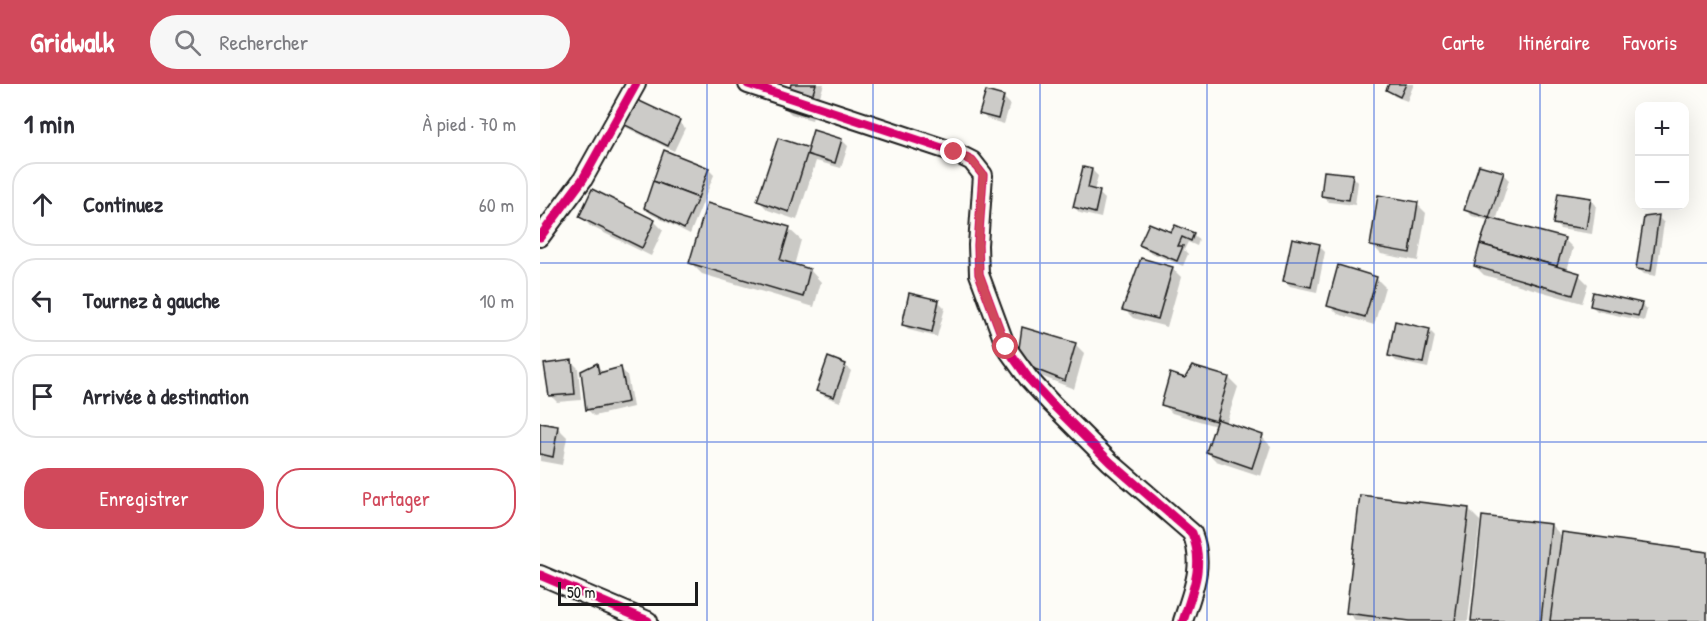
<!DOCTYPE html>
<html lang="fr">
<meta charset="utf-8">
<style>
:root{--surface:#fff;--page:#f7f7f7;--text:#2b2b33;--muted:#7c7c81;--line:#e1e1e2;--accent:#d1495b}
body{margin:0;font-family:"Patrick Hand",sans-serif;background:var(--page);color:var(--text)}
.controls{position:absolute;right:18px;top:18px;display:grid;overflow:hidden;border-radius:12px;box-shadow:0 6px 24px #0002}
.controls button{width:54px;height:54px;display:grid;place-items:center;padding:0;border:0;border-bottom:2px solid var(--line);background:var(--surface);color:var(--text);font:30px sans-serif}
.scale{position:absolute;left:18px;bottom:15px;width:140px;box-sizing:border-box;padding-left:6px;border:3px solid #1c1c1c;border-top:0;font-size:16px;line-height:21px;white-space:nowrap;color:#1c1c1c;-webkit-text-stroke:4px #fdfcf7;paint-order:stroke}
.stop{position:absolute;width:18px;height:18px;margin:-14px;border:4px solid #d1495b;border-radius:50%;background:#fff}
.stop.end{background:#d1495b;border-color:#fff;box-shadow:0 2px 6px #0008}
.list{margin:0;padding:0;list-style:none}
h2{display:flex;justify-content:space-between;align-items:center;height:78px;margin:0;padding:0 24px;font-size:26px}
h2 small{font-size:20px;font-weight:400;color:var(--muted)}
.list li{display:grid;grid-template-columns:39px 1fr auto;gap:18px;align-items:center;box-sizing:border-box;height:84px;margin:0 12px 12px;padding:0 12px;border:2px solid var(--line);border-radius:24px}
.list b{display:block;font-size:22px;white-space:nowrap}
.list em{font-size:20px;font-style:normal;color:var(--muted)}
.actions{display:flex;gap:12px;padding:18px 24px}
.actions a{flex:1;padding:14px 0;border:2px solid var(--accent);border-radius:24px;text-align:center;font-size:21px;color:var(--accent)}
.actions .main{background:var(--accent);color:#fff}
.icon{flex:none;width:33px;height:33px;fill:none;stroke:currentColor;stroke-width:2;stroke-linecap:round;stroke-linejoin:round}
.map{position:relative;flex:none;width:1167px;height:537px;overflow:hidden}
header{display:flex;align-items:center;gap:36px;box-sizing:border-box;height:84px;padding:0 30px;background:var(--accent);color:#fff}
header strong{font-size:28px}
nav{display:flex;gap:33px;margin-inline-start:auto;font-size:21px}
.search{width:420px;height:54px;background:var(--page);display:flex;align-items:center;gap:15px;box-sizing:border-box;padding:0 21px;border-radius:33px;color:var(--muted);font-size:22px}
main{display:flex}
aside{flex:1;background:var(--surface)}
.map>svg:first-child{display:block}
.shadow{fill:#0003}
.building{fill:#cccbc8;stroke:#1c1c1c;stroke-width:1.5}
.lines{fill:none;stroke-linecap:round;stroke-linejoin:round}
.minor-casing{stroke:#1c1c1c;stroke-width:22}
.minor{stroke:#fdfcf7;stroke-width:18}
.cycleway-casing{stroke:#fdfcf7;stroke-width:13}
.cycleway{stroke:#d6006c;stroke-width:9}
.route{stroke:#d1495b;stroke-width:8}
.grid{fill:none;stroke:#1d4ed8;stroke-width:1.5;stroke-opacity:0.55}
</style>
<header>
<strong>Gridwalk</strong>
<div class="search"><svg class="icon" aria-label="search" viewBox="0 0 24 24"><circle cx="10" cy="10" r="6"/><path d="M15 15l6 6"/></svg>Rechercher</div>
<nav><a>Carte</a><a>Itinéraire</a><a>Favoris</a></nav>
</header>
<main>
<aside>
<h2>1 min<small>À pied · 70 m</small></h2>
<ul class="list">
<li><svg class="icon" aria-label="ahead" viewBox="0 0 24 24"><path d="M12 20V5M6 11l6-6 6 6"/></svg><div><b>Continuez</b></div><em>60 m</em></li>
<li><svg class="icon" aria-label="left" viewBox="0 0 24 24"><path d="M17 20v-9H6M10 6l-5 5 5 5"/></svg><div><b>Tournez à gauche</b></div><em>10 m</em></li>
<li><svg class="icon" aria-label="arrive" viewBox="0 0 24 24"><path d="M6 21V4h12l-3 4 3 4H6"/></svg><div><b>Arrivée à destination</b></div></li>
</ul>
<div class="actions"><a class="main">Enregistrer</a><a>Partager</a></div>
</aside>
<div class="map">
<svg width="1167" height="537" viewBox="0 0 1167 537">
<rect width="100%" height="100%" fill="#fdfcf7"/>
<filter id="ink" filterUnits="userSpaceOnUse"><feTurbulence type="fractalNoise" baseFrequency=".0167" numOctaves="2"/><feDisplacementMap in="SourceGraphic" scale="12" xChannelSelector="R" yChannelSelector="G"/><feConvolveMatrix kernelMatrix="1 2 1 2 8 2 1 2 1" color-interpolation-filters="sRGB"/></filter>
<g filter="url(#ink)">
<!-- shadow -->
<g class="shadow">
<path d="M253 0H284L272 36 251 30 245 24Z"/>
<path d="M851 0H874L867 17 854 12 848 6Z"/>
<path d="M447 9 464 14 470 20 464 40 447 35 441 29Z"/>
<path d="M92 15 139 38 145 44 134 67 87 44 81 38Z"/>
<path d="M302 56 308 62 301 84 276 77 257 136 228 126 219 117 269 65Z"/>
<path d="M168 85 174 91 150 150 111 130 105 124Z"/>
<path d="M552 86 558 92 554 107 559 109 565 115 561 134 540 129 534 123Z"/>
<path d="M963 90 969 96 956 137 1024 155 1033 164 1027 187 1039 191 1048 200 1042 219 944 191 935 182 950 137 932 132 926 126Z"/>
<path d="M812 92 818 98 815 121 789 118 783 112Z"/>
<path d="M1050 115 1056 121 1052 150 1020 145 1014 139Z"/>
<path d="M877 120 886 129 878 177 841 170 832 161Z"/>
<path d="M41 133 114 137 123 146 111 172 50 142Z"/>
<path d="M1118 133 1124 139 1116 192 1104 190 1098 184Z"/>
<path d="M249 145 261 156 254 182 270 186 281 198 274 223 162 190 151 179Z"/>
<path d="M653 150 659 156 657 162 648 158 644 166 648 170 643 182 607 167 601 161Z"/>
<path d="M779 162 785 168 777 208 750 202 744 196Z"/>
<path d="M632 184 641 193 627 243 593 234 584 225Z"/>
<path d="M836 194 845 203 834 241 798 230 789 221Z"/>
<path d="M399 218 405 224 397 253 369 246 363 240Z"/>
<path d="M1101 220 1107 226 1104 237 1057 227 1051 221Z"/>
<path d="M889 246 895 252 888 284 856 277 850 271Z"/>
<path d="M535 260 544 269 534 305 488 287 479 278Z"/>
<path d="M32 278 38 284 41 316 17 318 11 312Z"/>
<path d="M57 281 63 289 81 285 87 291 93 323 54 332 48 326Z"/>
<path d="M305 281 311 287 300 318 284 312 278 306Z"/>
<path d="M689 294 698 303 686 340 722 353 731 362 721 392 676 377 667 368 676 342 632 329 623 320 646 295Z"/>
<path d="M0 340 18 344 27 353 22 381 0 377Z"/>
<path d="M929 426 940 437 928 537H816L807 528Z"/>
<path d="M1011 441 1023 453 1167 470V537H932Z"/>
</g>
<!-- building -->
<g class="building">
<path d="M251 0H276L266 31 244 24Z"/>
<path d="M849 0H866L860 13 846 6Z"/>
<path d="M446 7 464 12 458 35 439 30Z"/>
<path d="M91 13 140 36 128 62 79 38Z"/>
<path d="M273 46 302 55 295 79 266 70Z"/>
<path d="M238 54 269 64 249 128 217 117Z"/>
<path d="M124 66 169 84 158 114 113 97Z"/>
<path d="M939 81 964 88 949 134 924 126Z"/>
<path d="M543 83 552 85 548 104 560 107 555 129 533 123Z"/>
<path d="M784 87 813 90 809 116 781 112Z"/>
<path d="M113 97 158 114 144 145 104 124Z"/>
<path d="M52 105 115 136 102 164 39 133Z"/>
<path d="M1018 109 1051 114 1046 145 1013 140Z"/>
<path d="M838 111 878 118 870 169 830 162Z"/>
<path d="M167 119 250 143 240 176 270 185 263 213 149 179Z"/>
<path d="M1119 131 1111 187 1096 185 1104 133Z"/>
<path d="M949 134 1025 154 1017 182 940 160Z"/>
<path d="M609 139 631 148 635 141 654 149 651 157 642 153 638 162H643L637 177 599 161Z"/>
<path d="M752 154 780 160 771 203 743 197Z"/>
<path d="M940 160 1040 189 1033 211 934 182Z"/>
<path d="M601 174 633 183 618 235 582 226Z"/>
<path d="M798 181 837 193 825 233 787 222Z"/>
<path d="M1053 208 1102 219 1098 232 1050 222Z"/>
<path d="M369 209 399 216 392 248 362 241Z"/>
<path d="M855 237 890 245 883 279 848 272Z"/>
<path d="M482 243 536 259 525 297 477 278Z"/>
<path d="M288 273 306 280 294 313 276 307Z"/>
<path d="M32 276 35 310 9 312 4 280Z"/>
<path d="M57 279 59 289 81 283 88 318 46 326 41 287Z"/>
<path d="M652 282 689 293 676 337 621 321 630 289 645 294Z"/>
<path d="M677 335 723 351 712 384 666 368Z"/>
<path d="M0 339 18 342 13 373 0 370Z"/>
<path d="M820 411 929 424 915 537H870L806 529Z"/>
<path d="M942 432 1011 440 1001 537H931Z"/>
<path d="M1022 448 1167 468V537H1010Z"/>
</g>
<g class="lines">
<!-- minor casing -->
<g class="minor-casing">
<g id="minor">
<path d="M208 0 414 68 432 77 443 91 438 161 439 190 466 263 489 295 511 319 570 378 652 449C665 481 653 506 643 537"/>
<path d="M0 153 43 95 96 0"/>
<path d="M0 491 108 537"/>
</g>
</g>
<!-- minor -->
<use href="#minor" class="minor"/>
<!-- cycleway casing -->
<g class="cycleway-casing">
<g id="cycleway">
<path d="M208 0 414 68 432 77 443 91 438 161 439 190 466 263 489 295 511 319 570 378 652 449C665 481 653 506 643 537"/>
<path d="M0 153 43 95 96 0"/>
<path d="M0 491 108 537"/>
</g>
</g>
<!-- cycleway -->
<use href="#cycleway" class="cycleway"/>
</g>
</g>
<g class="lines" filter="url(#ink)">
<!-- route -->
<path class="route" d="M414 68 432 77 443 91 438 161 439 190 466 263"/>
</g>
<!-- grid -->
<path class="grid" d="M167 0V537M333 0V537M500 0V537M667 0V537M834 0V537M1000 0V537M0 179H1167M0 358H1167"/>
</svg>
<div class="controls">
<button>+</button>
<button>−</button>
</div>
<div class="scale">50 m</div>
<div class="stop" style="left:466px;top:263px"></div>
<div class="stop end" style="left:414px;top:68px"></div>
</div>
</main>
